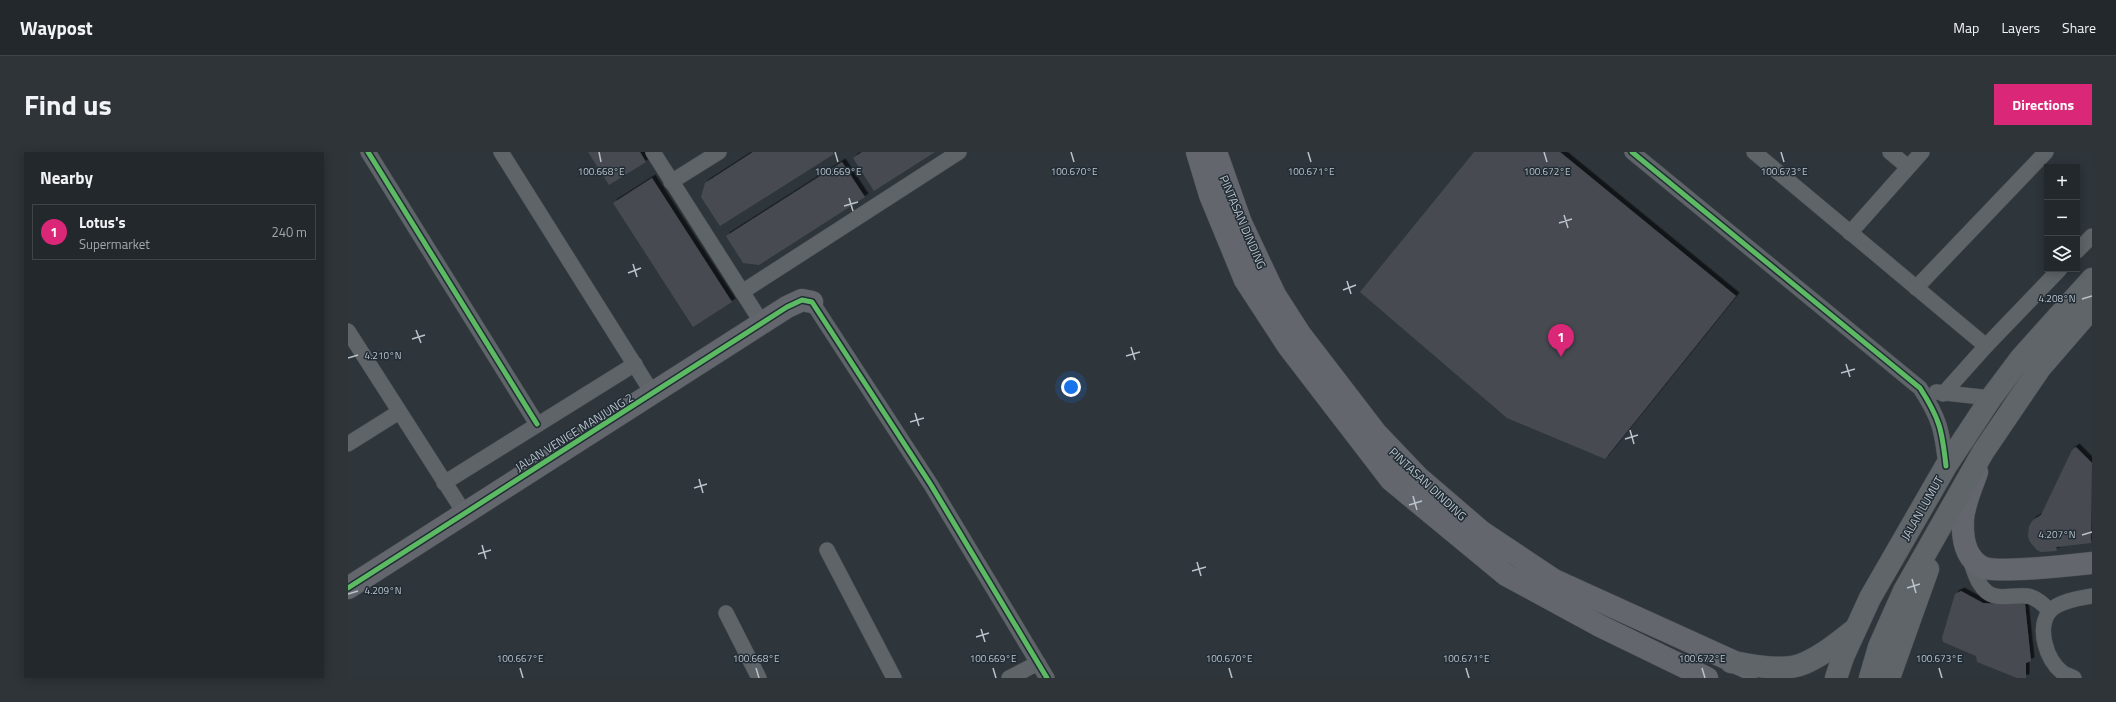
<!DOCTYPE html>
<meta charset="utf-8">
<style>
:root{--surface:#22282c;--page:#2e3438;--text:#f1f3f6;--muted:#a2a6a9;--line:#3f4448;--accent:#db2777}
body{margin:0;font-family:"Titillium Web",sans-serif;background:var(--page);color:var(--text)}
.controls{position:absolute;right:12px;top:12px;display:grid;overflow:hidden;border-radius:0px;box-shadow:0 2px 10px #0003}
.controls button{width:36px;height:36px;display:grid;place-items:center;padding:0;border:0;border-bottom:1px solid var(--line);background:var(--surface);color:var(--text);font:20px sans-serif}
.you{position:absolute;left:723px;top:235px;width:14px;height:14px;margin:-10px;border:3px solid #fff;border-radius:50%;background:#1a73e8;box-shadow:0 0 0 6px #1a73e833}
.badge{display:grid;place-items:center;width:26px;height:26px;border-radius:50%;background:var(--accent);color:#fff;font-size:13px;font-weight:700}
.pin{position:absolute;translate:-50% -33px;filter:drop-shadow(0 1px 2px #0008)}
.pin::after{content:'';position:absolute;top:21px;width:14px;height:12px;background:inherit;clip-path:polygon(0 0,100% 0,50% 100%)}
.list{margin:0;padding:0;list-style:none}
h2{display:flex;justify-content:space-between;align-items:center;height:52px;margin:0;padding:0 16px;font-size:17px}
h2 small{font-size:13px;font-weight:400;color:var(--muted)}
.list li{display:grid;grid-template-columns:26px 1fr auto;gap:12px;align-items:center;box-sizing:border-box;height:56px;margin:0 8px 8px;padding:0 8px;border:1px solid var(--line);border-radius:0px}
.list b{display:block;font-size:15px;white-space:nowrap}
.list p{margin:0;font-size:13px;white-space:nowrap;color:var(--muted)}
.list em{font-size:13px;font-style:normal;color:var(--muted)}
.icon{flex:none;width:22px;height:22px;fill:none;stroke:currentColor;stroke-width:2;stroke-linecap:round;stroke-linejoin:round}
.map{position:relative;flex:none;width:1744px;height:526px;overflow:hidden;border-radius:0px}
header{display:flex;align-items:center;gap:24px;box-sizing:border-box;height:56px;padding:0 20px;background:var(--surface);border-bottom:1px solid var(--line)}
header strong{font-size:19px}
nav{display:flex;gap:22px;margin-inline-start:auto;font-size:14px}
.intro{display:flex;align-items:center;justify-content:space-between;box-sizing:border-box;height:96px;padding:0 24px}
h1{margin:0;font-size:28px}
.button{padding:10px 18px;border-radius:0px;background:var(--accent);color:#fff;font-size:14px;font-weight:700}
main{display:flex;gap:24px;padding:0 24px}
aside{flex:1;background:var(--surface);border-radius:0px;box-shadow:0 2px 10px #0003}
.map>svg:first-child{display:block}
.building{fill:#464c51;filter:url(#shadow)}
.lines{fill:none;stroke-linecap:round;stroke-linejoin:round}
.street-casing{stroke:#4c5155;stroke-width:16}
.secondary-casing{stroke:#4c5155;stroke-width:23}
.primary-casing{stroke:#4c5257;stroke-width:23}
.street{stroke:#5e6468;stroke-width:15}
.secondary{stroke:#63676d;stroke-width:22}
.primary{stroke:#60656a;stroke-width:22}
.cycleway-casing{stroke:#212c35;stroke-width:8}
.cycleway{stroke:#5cba63;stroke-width:5}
.ticks{fill:none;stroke:#bac2ca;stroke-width:1.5}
.labels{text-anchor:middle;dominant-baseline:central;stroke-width:3;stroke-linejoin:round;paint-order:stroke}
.street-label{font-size:12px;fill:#bac2ca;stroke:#212c35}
.ticks-label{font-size:10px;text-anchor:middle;fill:#bac2ca;stroke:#212c35;stroke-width:3;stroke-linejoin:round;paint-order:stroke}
</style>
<header>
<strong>Waypost</strong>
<nav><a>Map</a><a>Layers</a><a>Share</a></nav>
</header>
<div class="intro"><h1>Find us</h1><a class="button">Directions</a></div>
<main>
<aside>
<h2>Nearby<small></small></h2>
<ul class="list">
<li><span class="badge">1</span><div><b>Lotus's</b><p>Supermarket</p></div><em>240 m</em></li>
</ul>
</aside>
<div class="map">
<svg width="1744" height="526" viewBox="0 0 1744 526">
<defs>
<filter id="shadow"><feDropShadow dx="3.5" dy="-3.5" stdDeviation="0" flood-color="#0009"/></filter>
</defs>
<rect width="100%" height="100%" fill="#2e353b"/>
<!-- building -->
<g class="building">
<path d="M240 0H292L298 10 261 33Z"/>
<path d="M405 0H485L486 2 372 74 353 45 357 31Z"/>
<path d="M514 0H587L526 39 505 6Z"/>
<path d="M1126 0H1212L1388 144 1257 307 1159 266 1012 140Z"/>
<path d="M494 10 517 45 411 113 395 111 378 84Z"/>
<path d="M304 26 384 150 345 175 265 51Z"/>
<path d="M1728 295 1744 311 1743 391 1708 395 1709 399 1693 400 1689 398 1682 390 1680 385 1681 374 1685 368 1693 363 1724 298Z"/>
<path d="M1613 439 1635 451 1654 452 1674 449 1677 452 1683 509 1678 511V526H1669L1629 510 1628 504 1595 490 1594 486 1607 442Z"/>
</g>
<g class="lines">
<!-- street casing -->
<g class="street-casing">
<g id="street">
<path d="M20 0 189 272"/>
<path d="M153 0 305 242"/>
<path d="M305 0 414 171"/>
<path d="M1284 0 1572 236C1592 267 1594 278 1598 314"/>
<path d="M1406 0 1638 194"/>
<path d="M1542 0 1560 15"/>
<path d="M323 30 371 0"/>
<path d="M1502 81 1574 0"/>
<path d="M1729 99 1744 84"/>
<path d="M1568 136 1698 0"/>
<path d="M394 140 611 0"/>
<path d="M464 150 583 333 699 526"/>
<path d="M0 179 117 362"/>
<path d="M1588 240 1643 246"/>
<path d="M1595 242 1638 194 1712 117"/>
<path d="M0 292 51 260"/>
<path d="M96 331 287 212"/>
<path d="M479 398 546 526"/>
<path d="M1621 406C1625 414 1627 425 1632 432 1644 452 1661 442 1679 444 1688 445 1696 453 1702 459"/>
<path d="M378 461 411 526"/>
<path d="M661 526 690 511"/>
<path d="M1726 526C1723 524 1718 523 1715 521 1698 508 1689 477 1701 460 1710 449 1732 446 1744 444"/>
</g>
</g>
<!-- secondary casing -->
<g class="secondary-casing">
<g id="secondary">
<path d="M849 0 862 43 897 128 940 194 1043 328 1158 423 1252 474 1359 526"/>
<path d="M868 0 893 71 927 143 952 182 1028 281 1070 325 1134 380 1206 428 1402 517"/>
<path d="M1629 320C1624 335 1616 352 1615 367 1614 385 1617 406 1634 415 1647 422 1726 413 1744 411"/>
<path d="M0 436 439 155 454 148 464 150"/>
</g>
</g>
<!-- primary casing -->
<g class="primary-casing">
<g id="primary">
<path d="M1383 510C1407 513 1435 521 1457 511 1475 503 1491 490 1506 478"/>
<path d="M1488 526 1495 505 1522 446 1598 314 1643 246 1673 206 1744 127"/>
<path d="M1522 526 1531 495 1556 439 1635 300 1692 216 1744 156"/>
<path d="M1541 526 1580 417"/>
</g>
</g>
<!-- street -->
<use href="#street" class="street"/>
<!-- secondary -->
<use href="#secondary" class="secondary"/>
<!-- primary -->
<use href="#primary" class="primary"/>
<!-- cycleway casing -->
<g class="cycleway-casing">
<g id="cycleway">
<path d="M20 0 189 272"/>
<path d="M1284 0 1572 236C1592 267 1594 278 1598 314"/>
<path d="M0 436 439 155 454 148 464 150 583 333 699 526"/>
</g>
</g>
<!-- cycleway -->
<use href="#cycleway" class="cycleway"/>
</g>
<!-- ticks -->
<path class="ticks" d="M251 0 253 10M487 0 490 10M723 0 726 10M960 0 963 10M1196 0 1199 10M1433 0 1436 10M501 46 505 59M496 54 510 50M1216 63 1220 76M1211 71 1224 67M285 112 289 125M280 121 293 116M999 129 1003 142M995 138 1008 133M1734 147 1744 144M68 178 73 191M64 187 77 183M783 195 787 208M778 204 792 200M0 206 10 203M1498 212 1502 225M1493 221 1507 217M567 261 571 274M562 270 576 266M1282 278 1286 292M1277 287 1290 283M351 327 355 341M346 336 359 332M1065 344 1069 358M1061 353 1074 349M1734 383 1744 380M134 393 138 407M130 402 143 398M849 410 853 424M844 419 858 415M1564 427 1568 441M1559 436 1572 432M0 442 10 439M633 477 637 490M628 485 641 481M172 516 175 526M408 516 411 526M645 516 648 526M881 516 884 526M1118 516 1121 526M1354 516 1357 526M1591 516 1594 526"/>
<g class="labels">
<!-- street labels -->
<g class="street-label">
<text transform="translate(895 70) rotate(67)">PINTASAN DINDING</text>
<text transform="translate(226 280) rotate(-32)">JALAN VENICE MANJUNG 2</text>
<text transform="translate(1080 332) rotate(43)">PINTASAN DINDING</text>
<text transform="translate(1574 356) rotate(-60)">JALAN LUMUT</text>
</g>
</g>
<g class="ticks-label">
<text x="490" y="23">100.669°E</text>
<text x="963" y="23">100.671°E</text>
<text x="1199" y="23">100.672°E</text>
<text x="253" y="23">100.668°E</text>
<text x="726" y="23">100.670°E</text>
<text x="1436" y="23">100.673°E</text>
<text x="1709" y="150">4.208°N</text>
<text x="35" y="207">4.210°N</text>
<text x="1709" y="386">4.207°N</text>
<text x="35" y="442">4.209°N</text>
<text x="172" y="510">100.667°E</text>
<text x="408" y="510">100.668°E</text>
<text x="645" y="510">100.669°E</text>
<text x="881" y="510">100.670°E</text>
<text x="1118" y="510">100.671°E</text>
<text x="1354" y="510">100.672°E</text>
<text x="1591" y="510">100.673°E</text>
</g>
</svg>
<div class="controls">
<button>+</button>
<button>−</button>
<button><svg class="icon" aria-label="layers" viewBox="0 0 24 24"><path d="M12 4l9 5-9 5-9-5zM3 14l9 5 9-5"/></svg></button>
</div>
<div class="you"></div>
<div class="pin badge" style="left:1213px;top:205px">1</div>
</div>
</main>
